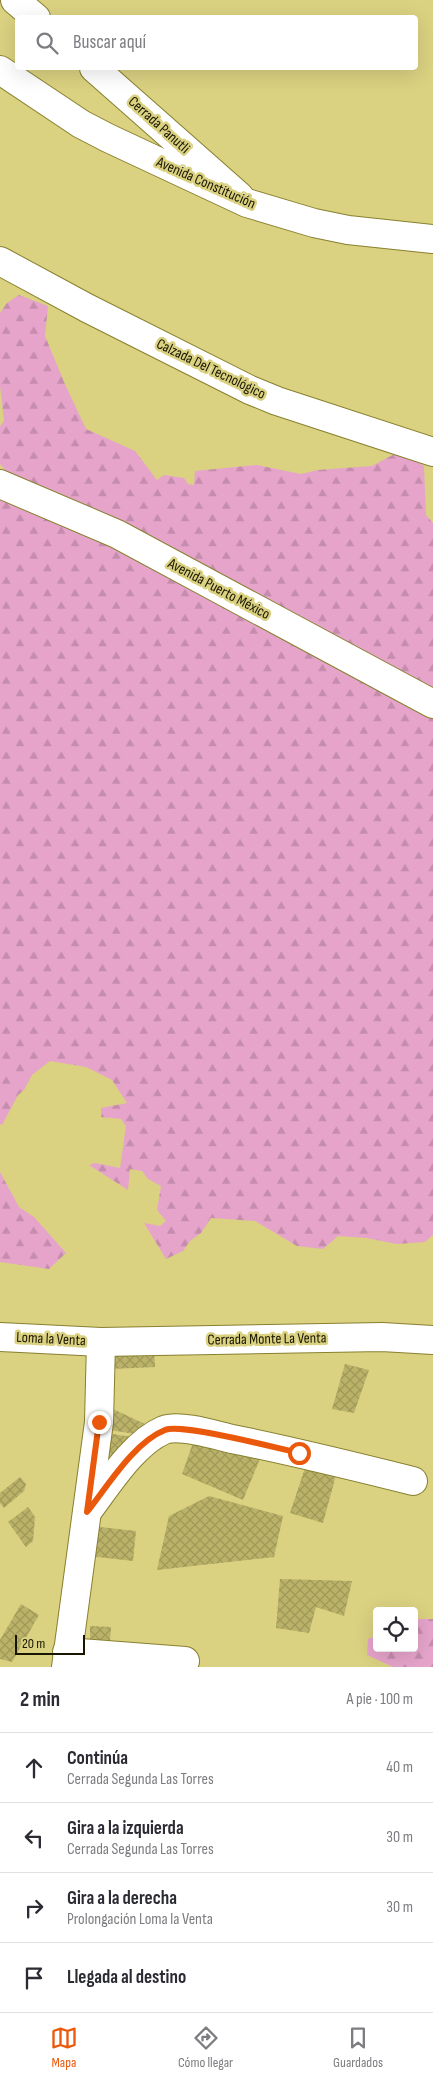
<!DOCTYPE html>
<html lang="es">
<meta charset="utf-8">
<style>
:root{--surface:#fff;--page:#f2f2f3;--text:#2b2b33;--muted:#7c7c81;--line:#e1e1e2;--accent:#ea580c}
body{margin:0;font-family:"Sofia Sans Condensed",sans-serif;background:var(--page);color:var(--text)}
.controls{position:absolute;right:15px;bottom:15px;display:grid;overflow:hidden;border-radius:5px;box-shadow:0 5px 20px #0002}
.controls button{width:45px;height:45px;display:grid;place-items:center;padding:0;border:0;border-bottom:1px solid var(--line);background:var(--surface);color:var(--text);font:25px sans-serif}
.scale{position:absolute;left:15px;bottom:12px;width:70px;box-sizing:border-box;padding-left:5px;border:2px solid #181500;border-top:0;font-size:14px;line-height:18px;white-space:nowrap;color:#181500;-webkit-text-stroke:4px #dad181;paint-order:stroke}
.stop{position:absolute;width:15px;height:15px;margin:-11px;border:4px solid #ea580c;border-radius:50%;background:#fff}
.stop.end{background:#ea580c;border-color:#fff;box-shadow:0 1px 5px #0008}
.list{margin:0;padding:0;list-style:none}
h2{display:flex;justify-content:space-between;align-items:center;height:65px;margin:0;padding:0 20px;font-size:21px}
h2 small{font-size:16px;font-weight:400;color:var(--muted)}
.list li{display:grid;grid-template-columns:32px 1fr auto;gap:15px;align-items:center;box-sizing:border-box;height:70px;padding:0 20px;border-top:1px solid var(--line)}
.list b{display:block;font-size:19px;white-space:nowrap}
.list p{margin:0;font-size:16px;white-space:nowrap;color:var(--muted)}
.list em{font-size:16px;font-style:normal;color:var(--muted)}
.icon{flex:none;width:28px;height:28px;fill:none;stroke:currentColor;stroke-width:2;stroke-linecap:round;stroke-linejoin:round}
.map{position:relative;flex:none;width:433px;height:1667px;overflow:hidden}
.search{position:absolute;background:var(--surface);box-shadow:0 5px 20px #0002;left:15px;right:15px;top:15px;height:55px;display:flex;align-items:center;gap:12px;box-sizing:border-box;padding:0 18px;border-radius:5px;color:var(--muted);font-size:19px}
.sheet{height:345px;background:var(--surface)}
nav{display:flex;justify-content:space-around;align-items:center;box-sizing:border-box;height:70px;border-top:1px solid var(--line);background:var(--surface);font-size:14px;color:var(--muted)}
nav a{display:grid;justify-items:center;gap:2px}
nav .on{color:var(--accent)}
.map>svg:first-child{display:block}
.forest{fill:url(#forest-firs)}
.building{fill:url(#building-cross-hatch)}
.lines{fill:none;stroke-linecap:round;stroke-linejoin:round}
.minor-casing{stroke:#88802f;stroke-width:30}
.major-casing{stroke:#88802f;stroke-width:30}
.minor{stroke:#fff;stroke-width:28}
.major{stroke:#fff;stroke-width:28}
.route{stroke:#ea580c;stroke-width:6}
.labels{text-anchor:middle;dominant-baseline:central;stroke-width:5;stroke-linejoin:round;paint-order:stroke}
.street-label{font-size:15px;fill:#181500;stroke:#dad181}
</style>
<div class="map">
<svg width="433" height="1667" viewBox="0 0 433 1667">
<defs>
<pattern id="forest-firs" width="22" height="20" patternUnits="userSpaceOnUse" patternTransform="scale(1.25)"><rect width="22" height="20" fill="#e6a4cb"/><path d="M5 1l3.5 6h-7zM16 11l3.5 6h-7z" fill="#c58cad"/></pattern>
<pattern id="building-cross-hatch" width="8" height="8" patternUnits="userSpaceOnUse" patternTransform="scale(1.25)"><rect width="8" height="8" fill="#bab268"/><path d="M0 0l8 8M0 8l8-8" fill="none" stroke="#9f9858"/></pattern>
</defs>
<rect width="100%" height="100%" fill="#dad181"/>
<!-- forest -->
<g class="forest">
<path d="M19 295 48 306 45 336 64 382 86 429 135 451 157 480 164 475 184 478 188 484 194 485 195 471 257 465 301 474 318 470 372 466 402 450 424 466 426 515 433 523V1235L425 1242 397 1244 366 1238 338 1236 323 1249 297 1246 255 1221 211 1218 201 1233 190 1241 183 1251 166 1259 144 1223 160 1226 166 1221 157 1210 161 1186 148 1179 142 1171 130 1169 128 1190 89 1165 95 1163 120 1168 126 1126 121 1119 101 1117V1108L127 1103 112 1080 86 1067 50 1061 32 1075 24 1090 18 1095 2 1125 0 1124V495L13 480 0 464V426L4 421 0 386V313L7 303Z"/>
<path d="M0 1172 19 1207 34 1217 66 1253 49 1269 0 1262Z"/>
<path d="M419 1619H433V1667H393L367 1655 368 1639 377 1636V1648H414V1621Z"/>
</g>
<!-- building -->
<g class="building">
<path d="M154 1342 155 1367 111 1369 110 1344Z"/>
<path d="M345 1364 369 1370 354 1413 332 1409Z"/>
<path d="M113 1409 147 1425 141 1435 110 1430Z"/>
<path d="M106 1433 139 1438 123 1449 104 1459Z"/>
<path d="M195 1437 262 1454 243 1500 182 1474Z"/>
<path d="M306 1465 336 1475 323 1523 290 1513Z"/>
<path d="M20 1477 26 1484 24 1491 4 1508 0 1503V1493Z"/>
<path d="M209 1496 283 1516 274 1557 157 1570 169 1516Z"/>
<path d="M28 1507 35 1517 33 1541 26 1547 8 1522Z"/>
<path d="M91 1526 136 1531 133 1561 89 1556Z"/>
<path d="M280 1579 352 1581 344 1616 316 1607 309 1633 276 1628Z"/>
<path d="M21 1604 39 1615 12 1662 0 1659V1640Z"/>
<path d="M90 1626 111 1627 110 1642 90 1641Z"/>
</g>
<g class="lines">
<!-- minor casing -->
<g class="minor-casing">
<g id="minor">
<path d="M15 0 36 18"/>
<path d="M94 68 239 196"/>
<path d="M0 261 87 308 250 390 277 401 433 452"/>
<path d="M0 1337 101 1342 382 1337 433 1340"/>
<path d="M87 1512C107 1486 133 1443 164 1430 180 1424 215 1435 232 1439 293 1451 353 1466 413 1481"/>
<path d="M67 1652 185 1661"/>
<path d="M66 1667 99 1422 101 1342"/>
</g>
</g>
<!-- major casing -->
<g class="major-casing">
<g id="major">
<path d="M0 70 81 124 108 138 247 203 314 223 348 230 433 239"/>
<path d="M0 484 117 534 433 704"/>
</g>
</g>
<!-- minor -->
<use href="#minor" class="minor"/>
<!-- major -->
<use href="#major" class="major"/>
</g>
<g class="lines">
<!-- route -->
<path class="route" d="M99 1422 87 1512C107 1487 134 1442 165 1430 182 1423 276 1448 299 1453"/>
</g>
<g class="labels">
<!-- street labels -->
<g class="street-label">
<text transform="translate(159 125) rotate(42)">Cerrada Panutli</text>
<text transform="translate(206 183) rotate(24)">Avenida Constitución</text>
<text transform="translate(211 369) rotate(26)">Calzada Del Tecnológico</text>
<text transform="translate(219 589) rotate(28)">Avenida Puerto México</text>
<text transform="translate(51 1339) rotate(3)">Loma la Venta</text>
<text transform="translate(267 1339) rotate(-1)">Cerrada Monte La Venta</text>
</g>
</g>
</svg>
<div class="controls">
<button><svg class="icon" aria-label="locate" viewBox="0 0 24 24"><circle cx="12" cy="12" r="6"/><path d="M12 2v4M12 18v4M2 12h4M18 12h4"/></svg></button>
</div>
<div class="scale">20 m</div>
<div class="stop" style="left:299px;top:1453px"></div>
<div class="stop end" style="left:99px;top:1422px"></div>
<div class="search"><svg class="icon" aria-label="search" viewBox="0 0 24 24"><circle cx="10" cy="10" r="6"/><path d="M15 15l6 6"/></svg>Buscar aquí</div>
</div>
<section class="sheet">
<h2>2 min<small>A pie · 100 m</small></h2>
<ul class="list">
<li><svg class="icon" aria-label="ahead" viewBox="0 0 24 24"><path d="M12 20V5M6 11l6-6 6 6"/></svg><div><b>Continúa</b><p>Cerrada Segunda Las Torres</p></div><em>40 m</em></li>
<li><svg class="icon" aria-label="left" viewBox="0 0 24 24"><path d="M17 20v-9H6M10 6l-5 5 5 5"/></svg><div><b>Gira a la izquierda</b><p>Cerrada Segunda Las Torres</p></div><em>30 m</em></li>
<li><svg class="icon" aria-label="right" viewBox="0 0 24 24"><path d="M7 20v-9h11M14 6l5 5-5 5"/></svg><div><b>Gira a la derecha</b><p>Prolongación Loma la Venta</p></div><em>30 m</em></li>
<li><svg class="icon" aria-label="arrive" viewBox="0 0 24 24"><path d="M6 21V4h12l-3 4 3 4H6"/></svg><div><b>Llegada al destino</b></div></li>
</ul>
</section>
<nav>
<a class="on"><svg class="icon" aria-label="map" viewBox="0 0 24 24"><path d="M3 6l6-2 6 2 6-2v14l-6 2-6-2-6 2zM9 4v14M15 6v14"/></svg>Mapa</a>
<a><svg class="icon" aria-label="directions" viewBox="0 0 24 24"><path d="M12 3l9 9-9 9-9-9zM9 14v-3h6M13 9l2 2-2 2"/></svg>Cómo llegar</a>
<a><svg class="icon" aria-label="saved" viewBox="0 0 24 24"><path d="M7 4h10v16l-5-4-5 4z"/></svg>Guardados</a>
</nav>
